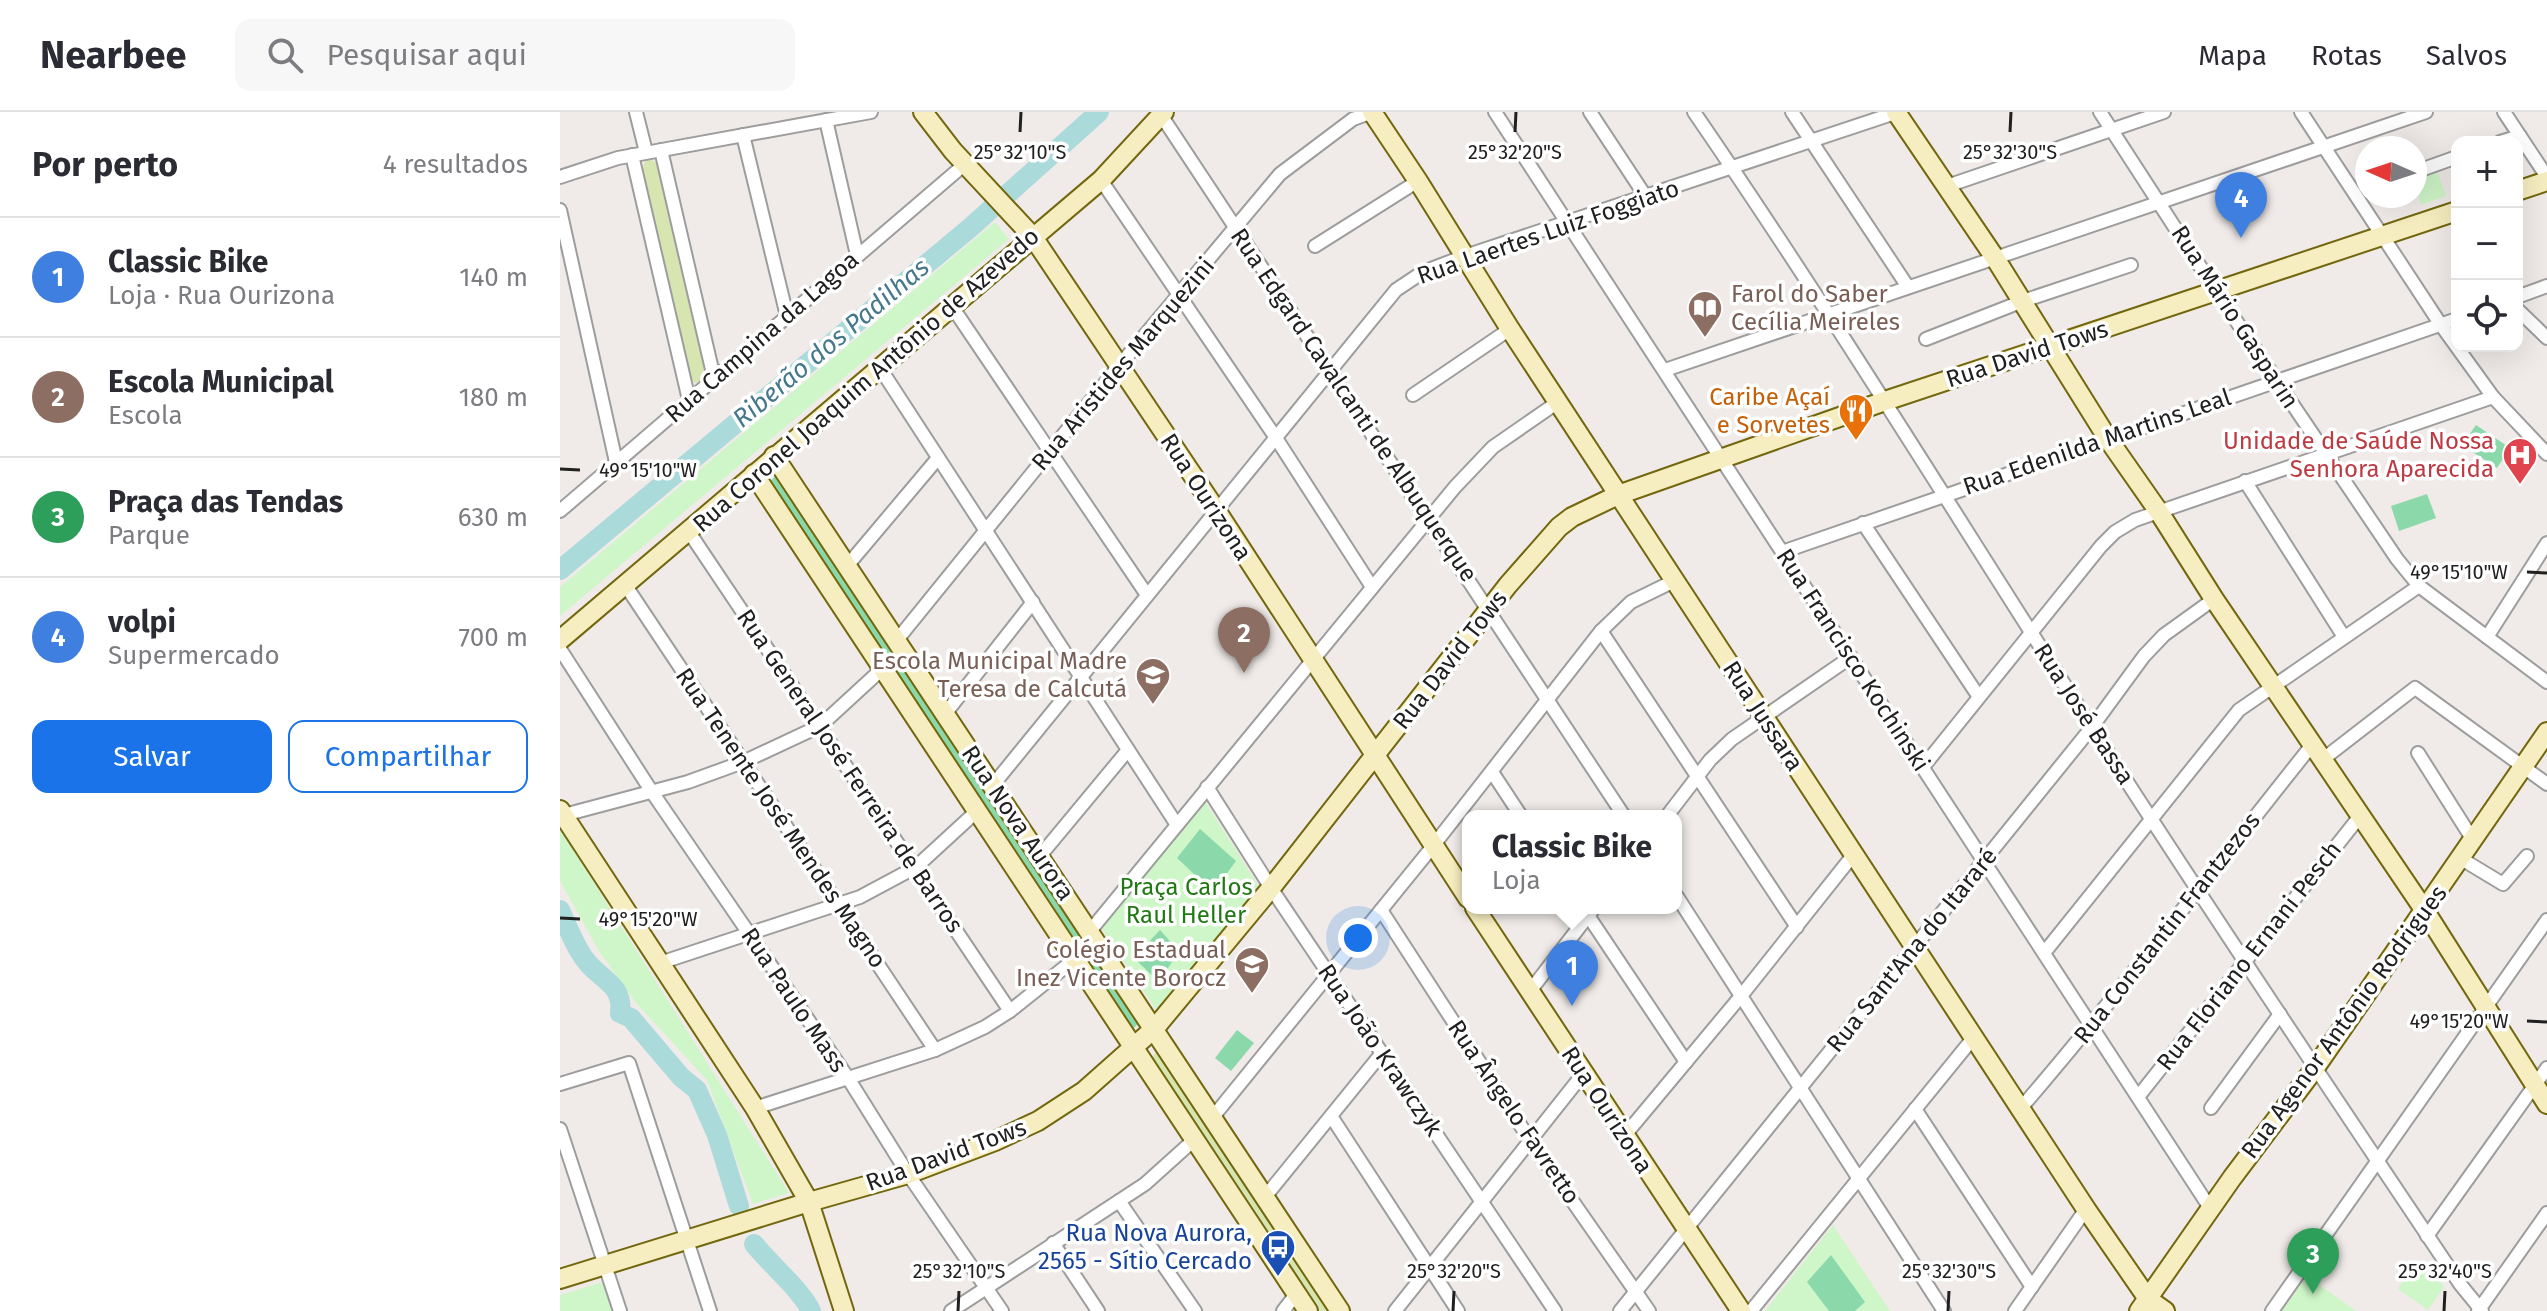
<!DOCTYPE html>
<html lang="pt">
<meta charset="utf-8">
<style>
:root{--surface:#fff;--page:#f7f7f7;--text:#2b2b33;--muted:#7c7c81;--line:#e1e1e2;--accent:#1a73e8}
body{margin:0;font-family:"Fira Sans",sans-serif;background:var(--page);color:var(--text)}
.controls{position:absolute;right:24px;top:24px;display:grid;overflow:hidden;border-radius:16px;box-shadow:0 8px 32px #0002}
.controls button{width:72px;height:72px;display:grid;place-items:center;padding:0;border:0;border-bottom:2px solid var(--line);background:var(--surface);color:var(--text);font:40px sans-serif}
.compass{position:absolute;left:1795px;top:24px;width:72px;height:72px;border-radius:50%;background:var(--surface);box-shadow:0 8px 32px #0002;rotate:273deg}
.you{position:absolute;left:798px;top:826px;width:28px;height:28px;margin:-20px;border:6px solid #fff;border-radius:50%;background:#1a73e8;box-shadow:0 0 0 12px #1a73e833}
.badge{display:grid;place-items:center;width:52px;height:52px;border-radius:50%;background:var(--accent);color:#fff;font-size:26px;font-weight:700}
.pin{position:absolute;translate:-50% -66px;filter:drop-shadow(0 2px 4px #0008)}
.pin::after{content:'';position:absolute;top:42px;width:28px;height:24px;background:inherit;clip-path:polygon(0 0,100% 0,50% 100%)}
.popup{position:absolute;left:902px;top:698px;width:220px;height:104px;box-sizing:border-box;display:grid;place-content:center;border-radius:16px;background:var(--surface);filter:drop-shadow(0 2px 6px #0005);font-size:26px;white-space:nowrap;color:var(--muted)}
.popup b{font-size:30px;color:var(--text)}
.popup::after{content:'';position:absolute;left:50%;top:100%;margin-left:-16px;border:16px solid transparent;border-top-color:var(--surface)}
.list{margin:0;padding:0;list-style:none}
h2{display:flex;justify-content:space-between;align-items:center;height:104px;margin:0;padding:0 32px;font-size:34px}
h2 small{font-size:26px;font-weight:400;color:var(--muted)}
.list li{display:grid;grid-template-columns:52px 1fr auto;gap:24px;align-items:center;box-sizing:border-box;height:120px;padding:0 32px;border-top:2px solid var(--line)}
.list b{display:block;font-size:30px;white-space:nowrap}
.list p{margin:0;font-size:26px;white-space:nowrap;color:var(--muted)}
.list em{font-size:26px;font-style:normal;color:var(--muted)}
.actions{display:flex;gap:16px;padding:24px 32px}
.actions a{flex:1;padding:18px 0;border:2px solid var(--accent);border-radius:16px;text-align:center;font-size:28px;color:var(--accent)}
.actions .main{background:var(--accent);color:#fff}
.icon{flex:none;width:44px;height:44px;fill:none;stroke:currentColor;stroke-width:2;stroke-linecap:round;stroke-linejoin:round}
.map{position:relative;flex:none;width:1987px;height:1199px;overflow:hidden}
header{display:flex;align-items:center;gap:48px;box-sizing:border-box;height:112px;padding:0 40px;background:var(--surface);border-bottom:2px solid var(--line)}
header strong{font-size:38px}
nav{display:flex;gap:44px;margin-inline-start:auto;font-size:28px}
.search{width:560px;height:72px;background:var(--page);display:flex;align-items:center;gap:20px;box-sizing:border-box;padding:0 28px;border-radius:16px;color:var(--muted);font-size:30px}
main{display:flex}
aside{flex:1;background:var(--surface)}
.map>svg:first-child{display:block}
.grass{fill:#d7e6b1}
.park{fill:#cff6c8}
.pitch{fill:#8bd9aa}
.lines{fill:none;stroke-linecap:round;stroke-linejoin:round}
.river{stroke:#abdadb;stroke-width:20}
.street-casing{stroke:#9d9d9d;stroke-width:16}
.secondary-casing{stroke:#72670d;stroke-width:22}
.street{stroke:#fff;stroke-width:12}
.secondary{stroke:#f6edc0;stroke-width:18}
.ticks{fill:none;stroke:#202020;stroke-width:3}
.labels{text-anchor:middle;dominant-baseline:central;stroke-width:7;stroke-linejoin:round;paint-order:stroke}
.street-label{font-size:24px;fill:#202020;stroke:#fff}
.education-label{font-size:24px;fill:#785e54;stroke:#fff;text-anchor:end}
.food-label{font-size:24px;fill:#c56008;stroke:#fff;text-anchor:end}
.health-label{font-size:24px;fill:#be3a42;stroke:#fff;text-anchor:end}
.park-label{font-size:24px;fill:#217913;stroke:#fff}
.transit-label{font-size:24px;fill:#164399;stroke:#fff;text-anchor:end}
.water-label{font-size:26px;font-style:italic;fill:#45788b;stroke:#fff}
.ticks-label{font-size:20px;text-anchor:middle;fill:#202020;stroke:#fff;stroke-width:7;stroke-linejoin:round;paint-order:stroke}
</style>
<header>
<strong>Nearbee</strong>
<div class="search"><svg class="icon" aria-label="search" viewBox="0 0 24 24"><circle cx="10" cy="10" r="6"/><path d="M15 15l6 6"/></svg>Pesquisar aqui</div>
<nav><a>Mapa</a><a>Rotas</a><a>Salvos</a></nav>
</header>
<main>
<aside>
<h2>Por perto<small>4 resultados</small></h2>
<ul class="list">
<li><span class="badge" style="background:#3f7fe0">1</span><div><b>Classic Bike</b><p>Loja · Rua Ourizona</p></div><em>140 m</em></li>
<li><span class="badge" style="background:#8d6e63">2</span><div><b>Escola Municipal</b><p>Escola</p></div><em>180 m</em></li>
<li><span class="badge" style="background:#2e9e5b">3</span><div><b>Praça das Tendas</b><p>Parque</p></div><em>630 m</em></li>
<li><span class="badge" style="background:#3f7fe0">4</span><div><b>volpi</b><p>Supermercado</p></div><em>700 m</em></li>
</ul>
<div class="actions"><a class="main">Salvar</a><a>Compartilhar</a></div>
</aside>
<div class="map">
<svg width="1987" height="1199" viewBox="0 0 1987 1199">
<rect width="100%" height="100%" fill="#f0ebe8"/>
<!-- grass -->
<g class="grass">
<path d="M90 47 98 52 145 252V265L139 270 135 271 129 262 82 60 85 49Z"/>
<path d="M597 939 769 1199H760L592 945Z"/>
</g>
<!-- park -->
<g class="park">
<path d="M1876 56 1886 84 1861 93 1855 74V63Z"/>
<path d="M435 110 449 127 0 504V475Z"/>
<path d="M644 688 700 776 598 900 541 815Z"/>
<path d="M0 717 229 1081 193 1092 147 968 76 891 39 839 0 769Z"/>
<path d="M1273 1113 1330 1199H1205Z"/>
<path d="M1850 1158 1874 1160 1884 1175 1868 1198 1838 1177Z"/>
<path d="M1747 1164 1796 1199H1722Z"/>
<path d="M46 1169 56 1199H0V1183Z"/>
</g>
<!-- pitch -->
<g class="pitch">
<path d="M1916 313 1950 336 1937 356 1902 333Z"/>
<path d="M218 361 582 909 570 919 208 372Z"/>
<path d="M1867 382 1876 406 1839 419 1831 394Z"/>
<path d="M640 717 676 749 653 780 617 746Z"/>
<path d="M600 818 619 839 599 870 574 846Z"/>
<path d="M677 918 694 931 671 959 655 946Z"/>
<path d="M1271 1143 1305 1190 1295 1199H1269L1247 1170Z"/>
</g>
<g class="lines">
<!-- river -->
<g class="river">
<path d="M0 458 411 115 539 0"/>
<path d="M0 798C8 815 15 836 27 850 41 868 64 873 60 901L71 906 121 965 137 978 157 1023 179 1094"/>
<path d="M194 1132C210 1152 242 1179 251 1199"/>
</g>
<!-- street casing -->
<g class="street-casing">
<g id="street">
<path d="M76 0 86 40"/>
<path d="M935 0 1650 1096"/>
<path d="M1030 0 1086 85"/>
<path d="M1134 0C1272 201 1399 409 1531 614 1652 802 1776 987 1900 1172L1922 1199"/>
<path d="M1232 0 1348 175"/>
<path d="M1540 0 1656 179 1837 447 1859 474 1987 570"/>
<path d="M1741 0 1881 213 1933 285 1987 342"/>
<path d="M1944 0 1987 65"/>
<path d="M601 3 1064 704"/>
<path d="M266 8 297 143"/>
<path d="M183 23 227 204"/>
<path d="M1940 30 1960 24"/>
<path d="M101 38 154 266"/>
<path d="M72 43 129 288"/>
<path d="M1855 60 1897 45"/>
<path d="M0 65 58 46 311 0"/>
<path d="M541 68 716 326 812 475"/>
<path d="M1387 74 1604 0"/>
<path d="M0 98 56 350"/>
<path d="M755 134 858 69"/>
<path d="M1957 185 1987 174"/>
<path d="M391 193 587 483"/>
<path d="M1957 197 1987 226"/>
<path d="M1366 227 1463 189 1571 153"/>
<path d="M320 256 617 713"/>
<path d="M1105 258 1866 0"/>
<path d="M853 283 950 217"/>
<path d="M1685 369 1784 525"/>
<path d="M0 399 405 52"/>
<path d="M1303 411 1419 585"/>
<path d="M129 420 450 899"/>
<path d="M1222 440 1897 207"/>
<path d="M287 454 378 346"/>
<path d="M66 474 375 938"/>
<path d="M1041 519 1237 815"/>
<path d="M1927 525 1987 431"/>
<path d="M337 528 559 254 720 62 793 7 812 0"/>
<path d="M0 537 92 680 288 966 348 1062 442 1199"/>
<path d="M385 602 473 490"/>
<path d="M1858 641 1913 728"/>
<path d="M1762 648 1855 576 1987 672"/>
<path d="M1363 655 1541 434 1555 420 1575 408 1933 285"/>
<path d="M932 660 961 704"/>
<path d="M433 673 836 178 863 160 905 144 1338 0"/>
<path d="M647 675 711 776 995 1199"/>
<path d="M4 703 128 670 183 650 260 614 322 557"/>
<path d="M1107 704 1150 648 1172 627 1291 545"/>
<path d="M480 744 568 638"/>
<path d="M1900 746 1943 772 1967 744"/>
<path d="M1116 783 1384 1199"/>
<path d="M1023 796 1126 950"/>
<path d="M821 798 970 1028 1089 1199"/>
<path d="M530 819 895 375 933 335 998 290"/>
<path d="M1484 841 1679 598 1859 474"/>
<path d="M100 851 300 785 356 755 417 699"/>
<path d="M970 879 1034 796"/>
<path d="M0 972 69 951 150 1199"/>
<path d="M1578 985 1800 704"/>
<path d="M195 996 375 938 425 915 450 899 515 847"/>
<path d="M1461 996C1562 879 1655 754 1752 633"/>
<path d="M1651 996 1720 902"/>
<path d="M1355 997 1472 1175"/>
<path d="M771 1004 898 1199"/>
<path d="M653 1005 873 734 1041 519 1071 490 1114 469"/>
<path d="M0 1017 60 1199"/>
<path d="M1065 1023 1181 884 1294 742"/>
<path d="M705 1085 822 941"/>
<path d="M559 1089 635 1199"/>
<path d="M1867 1124 1987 956"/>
<path d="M493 1131 538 1199"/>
<path d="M391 1199 585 1072 635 1027"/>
<path d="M723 1199 737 1181"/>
<path d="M835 1199 1023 962"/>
<path d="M1060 1199 1532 615 1584 544 1604 523 1654 487"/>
<path d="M1191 1199 1414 925"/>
<path d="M1455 1199 1526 1097"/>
<path d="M1712 1199 1987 808"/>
<path d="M1918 1199 1987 1101"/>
</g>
</g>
<!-- secondary casing -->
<g class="secondary-casing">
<g id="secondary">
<path d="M363 0 393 39 473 125 656 398 908 786"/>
<path d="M812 0 858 69 950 217 1526 1097 1588 1187 1605 1199"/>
<path d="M1336 0 1435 146 1548 327 1599 400 1654 487 1865 799 1987 992"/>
<path d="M1957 79 1987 69"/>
<path d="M214 344 780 1199"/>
<path d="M194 362 748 1199"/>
<path d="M0 528 541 68 604 0"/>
<path d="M0 698 195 996 249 1090 284 1199"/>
<path d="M915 796 1181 1199"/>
<path d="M0 1167 249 1090 348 1062 435 1029 478 1009 524 979 595 916 711 776 948 473 999 415 1012 405 1058 383 1325 289 1897 99"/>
<path d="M1579 1199 1672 1066 1755 956 1987 620"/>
</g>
</g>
<!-- street -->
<use href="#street" class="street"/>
<!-- secondary -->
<use href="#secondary" class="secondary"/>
</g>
<!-- ticks -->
<path class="ticks" d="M460 20 461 0M955 20 956 0M1450 20 1451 0M0 357 20 358M1967 460 1987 461M0 806 20 807M1967 909 1987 910M398 1199 399 1179M893 1199 894 1179M1388 1199 1389 1179M1884 1199 1885 1179"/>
<!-- icons -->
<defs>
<g id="library-pin" transform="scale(1.8)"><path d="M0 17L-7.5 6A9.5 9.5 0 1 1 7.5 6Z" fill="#8d6e63" stroke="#fff"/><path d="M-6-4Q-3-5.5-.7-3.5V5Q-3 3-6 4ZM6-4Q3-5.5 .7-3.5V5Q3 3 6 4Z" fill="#fff"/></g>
<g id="restaurant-pin" transform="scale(1.8)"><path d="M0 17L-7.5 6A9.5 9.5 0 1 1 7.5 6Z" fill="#e8710a" stroke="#fff"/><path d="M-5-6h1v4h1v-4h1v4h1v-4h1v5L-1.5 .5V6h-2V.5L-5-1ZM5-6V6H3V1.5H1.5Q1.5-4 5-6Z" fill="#fff"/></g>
<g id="hospital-pin" transform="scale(1.8)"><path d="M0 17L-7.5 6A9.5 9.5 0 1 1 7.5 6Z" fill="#e0444e" stroke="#fff"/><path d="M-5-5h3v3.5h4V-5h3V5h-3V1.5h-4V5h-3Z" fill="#fff"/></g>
<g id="school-pin" transform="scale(1.8)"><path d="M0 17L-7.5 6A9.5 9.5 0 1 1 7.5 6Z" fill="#8d6e63" stroke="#fff"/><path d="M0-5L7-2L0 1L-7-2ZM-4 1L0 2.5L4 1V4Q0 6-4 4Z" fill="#fff"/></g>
<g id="bus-pin" transform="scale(1.8)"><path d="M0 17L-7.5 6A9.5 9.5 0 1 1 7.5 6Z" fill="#1a4fb4" stroke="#fff"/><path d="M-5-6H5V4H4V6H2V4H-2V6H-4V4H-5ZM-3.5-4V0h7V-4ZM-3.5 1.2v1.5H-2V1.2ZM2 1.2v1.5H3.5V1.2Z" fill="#fff"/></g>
</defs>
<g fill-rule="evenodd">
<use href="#library-pin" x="1145" y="196"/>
<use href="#restaurant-pin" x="1296" y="299"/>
<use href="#hospital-pin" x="1960" y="343"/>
<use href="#school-pin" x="593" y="563"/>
<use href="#school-pin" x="692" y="852"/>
<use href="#bus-pin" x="718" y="1135"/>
</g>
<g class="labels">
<!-- street labels -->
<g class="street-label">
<text transform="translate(988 120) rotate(-19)">Rua Laertes Luiz Foggiato</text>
<text transform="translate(1675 205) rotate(57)">Rua Mário Gasparin</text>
<text transform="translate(202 225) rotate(-41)">Rua Campina da Lagoa</text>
<text transform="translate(1467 242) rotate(-18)">Rua David Tows</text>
<text transform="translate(563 252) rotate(-50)">Rua Aristides Marquezini</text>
<text transform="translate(306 268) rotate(-41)">Rua Coronel Joaquim Antônio de Azevedo</text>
<text transform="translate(794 293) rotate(56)">Rua Edgard Cavalcanti de Albuquerque</text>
<text transform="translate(1537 330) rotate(-19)">Rua Edenilda Martins Leal</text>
<text transform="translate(646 385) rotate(57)">Rua Ourizona</text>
<text transform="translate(890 548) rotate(-52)">Rua David Tows</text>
<text transform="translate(1293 548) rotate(57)">Rua Francisco Kochinski</text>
<text transform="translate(1524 602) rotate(57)">Rua José Bassa</text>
<text transform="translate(1203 604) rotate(57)">Rua Jussara</text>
<text transform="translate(290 659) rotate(56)">Rua General José Ferreira de Barros</text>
<text transform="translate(221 706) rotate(56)">Rua Tenente José Mendes Magno</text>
<text transform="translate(458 711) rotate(56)">Rua Nova Aurora</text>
<text transform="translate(1607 816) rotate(-52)">Rua Constantin Frantzezos</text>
<text transform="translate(1352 838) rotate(-51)">Rua Sant'Ana do Itararé</text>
<text transform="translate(1689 844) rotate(-52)">Rua Floriano Ernani Pesch</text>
<text transform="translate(234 888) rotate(56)">Rua Paulo Mass</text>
<text transform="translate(1784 910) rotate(-54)">Rua Agenor Antônio Rodrigues</text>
<text transform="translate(820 938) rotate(56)">Rua João Krawczyk</text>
<text transform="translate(1047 998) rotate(57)">Rua Ourizona</text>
<text transform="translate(954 1000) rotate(56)">Rua Ângelo Favretto</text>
<text transform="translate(386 1043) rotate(-20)">Rua David Tows</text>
</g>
<!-- education labels -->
<g class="education-label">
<text x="1171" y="182" text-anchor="start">Farol do Saber<tspan x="1171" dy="28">Cecília Meireles</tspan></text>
<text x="567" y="549">Escola Municipal Madre<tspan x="567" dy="28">Teresa de Calcutá</tspan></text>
<text x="666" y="838">Colégio Estadual<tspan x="666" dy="28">Inez Vicente Borocz</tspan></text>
</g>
<!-- food labels -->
<g class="food-label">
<text x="1270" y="285">Caribe Açaí<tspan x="1270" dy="28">e Sorvetes</tspan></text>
</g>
<!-- health labels -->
<g class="health-label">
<text x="1934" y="329">Unidade de Saúde Nossa<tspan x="1934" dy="28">Senhora Aparecida</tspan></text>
</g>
<!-- park labels -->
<g class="park-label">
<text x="626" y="775">Praça Carlos<tspan x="626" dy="28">Raul Heller</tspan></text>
</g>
<!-- transit labels -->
<g class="transit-label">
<text x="692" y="1121">Rua Nova Aurora,<tspan x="692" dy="28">2565 - Sítio Cercado</tspan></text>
</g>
<!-- water labels -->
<g class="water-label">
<text transform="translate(271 231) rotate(-40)">Riberão dos Padilhas</text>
</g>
</g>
<g class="ticks-label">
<text x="460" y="47">25°32'10"S</text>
<text x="955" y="47">25°32'20"S</text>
<text x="1450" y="47">25°32'30"S</text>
<text x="88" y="365">49°15'10"W</text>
<text x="1899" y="467">49°15'10"W</text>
<text x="88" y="814">49°15'20"W</text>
<text x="1899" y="916">49°15'20"W</text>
<text x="399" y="1166">25°32'10"S</text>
<text x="894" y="1166">25°32'20"S</text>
<text x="1389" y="1166">25°32'30"S</text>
<text x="1885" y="1166">25°32'40"S</text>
</g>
</svg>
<div class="controls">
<button>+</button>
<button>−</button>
<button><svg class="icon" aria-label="locate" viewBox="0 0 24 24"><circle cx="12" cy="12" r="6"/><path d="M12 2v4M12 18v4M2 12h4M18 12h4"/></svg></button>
</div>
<svg class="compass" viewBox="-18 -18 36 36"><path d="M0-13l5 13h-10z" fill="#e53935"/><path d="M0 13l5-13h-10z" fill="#7c7c81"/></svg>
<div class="you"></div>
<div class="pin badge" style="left:1012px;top:894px;background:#3f7fe0">1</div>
<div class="popup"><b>Classic Bike</b>Loja</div>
<div class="pin badge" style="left:684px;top:561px;background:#8d6e63">2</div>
<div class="pin badge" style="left:1753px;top:1182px;background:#2e9e5b">3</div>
<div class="pin badge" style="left:1681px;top:126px;background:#3f7fe0">4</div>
</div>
</main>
